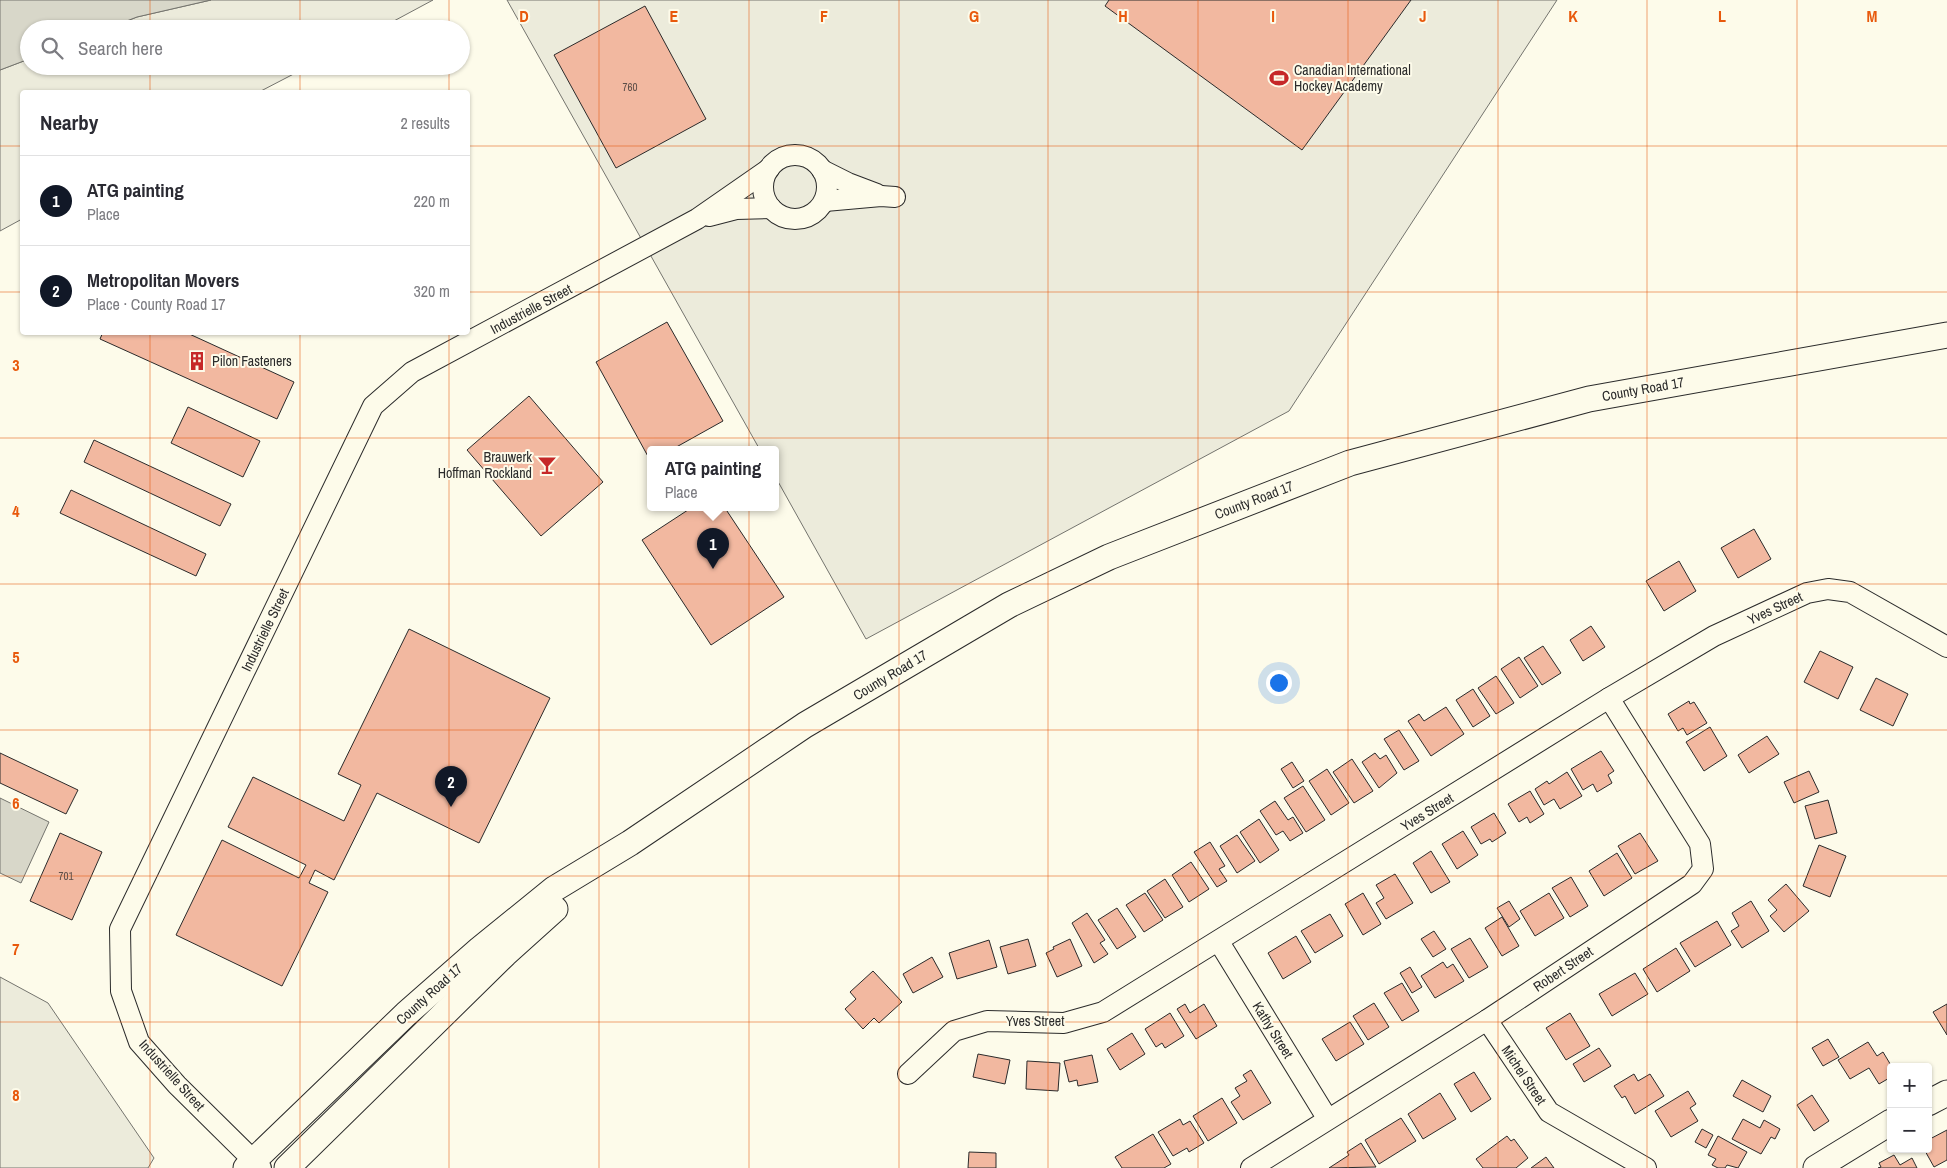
<!DOCTYPE html>
<meta charset="utf-8">
<style>
:root{--surface:#fff;--page:#f7f7f7;--text:#2b2b33;--muted:#7c7c81;--line:#e1e1e2;--accent:#111827}
body{margin:0;font-family:"Archivo Narrow",sans-serif;background:var(--page);color:var(--text)}
.controls{position:absolute;right:15px;bottom:15px;display:grid;overflow:hidden;border-radius:5px;box-shadow:0 1px 4px #0004}
.controls button{width:45px;height:45px;display:grid;place-items:center;padding:0;border:0;border-bottom:1px solid var(--line);background:var(--surface);color:var(--text);font:25px sans-serif}
.you{position:absolute;left:1278px;top:682px;width:18px;height:18px;margin:-12px;border:4px solid #fff;border-radius:50%;background:#1a73e8;box-shadow:0 0 0 8px #1a73e833}
.badge{display:grid;place-items:center;width:32px;height:32px;border-radius:50%;background:var(--accent);color:#fff;font-size:16px;font-weight:700}
.pin{position:absolute;translate:-50% -41px;filter:drop-shadow(0 1px 2px #0008)}
.pin::after{content:'';position:absolute;top:26px;width:18px;height:15px;background:inherit;clip-path:polygon(0 0,100% 0,50% 100%)}
.popup{position:absolute;left:647px;top:446px;width:132px;height:65px;box-sizing:border-box;display:grid;place-content:center;border-radius:5px;background:var(--surface);filter:drop-shadow(0 1px 4px #0005);font-size:16px;white-space:nowrap;color:var(--muted)}
.popup b{font-size:19px;color:var(--text)}
.popup::after{content:'';position:absolute;left:50%;top:100%;margin-left:-10px;border:10px solid transparent;border-top-color:var(--surface)}
.list{margin:0;padding:0;list-style:none}
h2{display:flex;justify-content:space-between;align-items:center;height:65px;margin:0;padding:0 20px;font-size:21px}
h2 small{font-size:16px;font-weight:400;color:var(--muted)}
.list li{display:grid;grid-template-columns:32px 1fr auto;gap:15px;align-items:center;box-sizing:border-box;height:90px;padding:0 20px;border-top:1px solid var(--line)}
.list b{display:block;font-size:19px;white-space:nowrap}
.list p{margin:0;font-size:16px;white-space:nowrap;color:var(--muted)}
.list em{font-size:16px;font-style:normal;color:var(--muted)}
.icon{flex:none;width:28px;height:28px;fill:none;stroke:currentColor;stroke-width:2;stroke-linecap:round;stroke-linejoin:round}
.map{position:relative;flex:none;width:1947px;height:1168px;overflow:hidden}
.search{position:absolute;background:var(--surface);box-shadow:0 1px 4px #0004;left:20px;top:20px;width:450px;height:55px;display:flex;align-items:center;gap:12px;box-sizing:border-box;padding:0 18px;border-radius:28px;color:var(--muted);font-size:19px}
.panel{position:absolute;background:var(--surface);box-shadow:0 1px 4px #0004;left:20px;top:90px;width:450px;height:245px;border-radius:5px}
.map>svg:first-child{display:block}
.green{fill:#ecebdb;stroke:#74746e}
.water{fill:#d8d7c9;stroke:#74746e}
.building{fill:#f2b8a0;stroke:#2b2b2b}
.lines{fill:none;stroke-linecap:round;stroke-linejoin:round}
.minor-casing{stroke:#2b2b2b;stroke-width:22}
.major-casing{stroke:#2b2b2b;stroke-width:27}
.minor{stroke:#fdfbea;stroke-width:20}
.major{stroke:#fdfbea;stroke-width:25}
.grid{fill:none;stroke:#e8590c;stroke-width:1;stroke-opacity:0.55}
.labels{text-anchor:middle;dominant-baseline:central;stroke-width:4;stroke-linejoin:round;paint-order:stroke}
.number-label{font-size:11px;fill:#5d4e48}
.poi-label{font-size:14px;fill:#2b2b2b;stroke:#fdfbea;text-anchor:start}
.street-label{font-size:14px;fill:#2b2b2b;stroke:#fdfbea}
.grid-label{font-size:16px;text-anchor:middle;font-weight:bold;fill:#e8590c;stroke:#fdfbea;stroke-width:4;stroke-linejoin:round;paint-order:stroke}
</style>
<div class="map">
<svg width="1947" height="1168" viewBox="0 0 1947 1168">
<rect width="100%" height="100%" fill="#fdfbea"/>
<!-- green -->
<g class="green">
<path d="M211 0H433L379 29H106L137 17Z"/>
<path d="M507 0H1557L1289 411 866 639 776 478V450H760Z"/>
<path d="M29 59V66H309L259 92H22V219L0 231V70Z"/>
<path d="M0 977 48 1003 154 1158 148 1168H0Z"/>
</g>
<!-- water -->
<g class="water">
<path d="M0 0H211L137 17 106 29H29V59L0 70Z"/>
<path d="M0 798 49 822 21 883 0 873Z"/>
</g>
<!-- building -->
<g class="building">
<path d="M1109 0H1411L1302 150 1105 6Z"/>
<path d="M645 6 706 119 616 168 554 55Z"/>
<path d="M667 322 723 421 671 450H650V460L596 362Z"/>
<path d="M103 332H185L294 382 277 419 100 339Z"/>
<path d="M529 396 603 482 541 536 467 450Z"/>
<path d="M188 407 260 441 243 477 171 443Z"/>
<path d="M94 440 231 504 220 526 84 462Z"/>
<path d="M71 490 206 554 196 576 60 513Z"/>
<path d="M691 508H725L784 597 711 645 642 540Z"/>
<path d="M1754 529 1771 559 1738 578 1721 548Z"/>
<path d="M1679 561 1696 591 1664 611 1646 581Z"/>
<path d="M1591 626 1605 647 1583 661 1570 640Z"/>
<path d="M409 629 550 698 479 843 377 793 334 880 315 870 309 883 328 892 282 986 176 935 222 840 299 878 306 865 228 827 253 777 344 821 361 785 338 774Z"/>
<path d="M1543 646 1561 673 1542 685 1524 658Z"/>
<path d="M1820 651 1853 667 1838 699 1804 682Z"/>
<path d="M1519 657 1538 686 1520 698 1501 669Z"/>
<path d="M1496 676 1514 703 1496 714 1478 688Z"/>
<path d="M1876 678 1908 694 1893 726 1860 710Z"/>
<path d="M1473 689 1490 716 1473 727 1456 700Z"/>
<path d="M1689 701 1690 704 1694 702 1707 723 1687 735 1683 728 1678 731 1668 714Z"/>
<path d="M1446 707 1464 734 1431 756 1408 721 1419 714 1424 721Z"/>
<path d="M1710 727 1727 756 1704 771 1686 742Z"/>
<path d="M1399 730 1419 761 1404 770 1384 739Z"/>
<path d="M1767 736 1779 754 1749 773 1738 755Z"/>
<path d="M1601 751 1614 771 1608 775 1612 783 1597 792 1593 784 1583 790 1571 769Z"/>
<path d="M0 753 78 790 66 814 0 783Z"/>
<path d="M1375 753 1380 759 1386 755 1397 773 1379 788 1362 762Z"/>
<path d="M1352 759 1373 791 1354 803 1333 772Z"/>
<path d="M1292 762 1304 781 1293 788 1281 769Z"/>
<path d="M1327 769 1349 803 1331 815 1309 781Z"/>
<path d="M1809 771 1819 792 1794 803 1784 782Z"/>
<path d="M1567 772 1582 796 1560 809 1554 799 1544 805 1535 789 1547 781 1549 784Z"/>
<path d="M1303 786 1325 820 1306 832 1284 798Z"/>
<path d="M1530 791 1544 814 1530 823 1527 817 1519 822 1508 804Z"/>
<path d="M1828 800 1837 833 1815 839 1805 806Z"/>
<path d="M1275 801 1288 820 1293 817 1303 833 1290 841 1283 831 1276 835 1260 811Z"/>
<path d="M1494 813 1506 833 1492 842 1490 839 1481 844 1471 827Z"/>
<path d="M1259 819 1279 850 1260 863 1240 832Z"/>
<path d="M1463 831 1478 855 1457 869 1442 844Z"/>
<path d="M60 833 102 852 72 920 30 901Z"/>
<path d="M1640 833 1658 861 1635 874 1618 846Z"/>
<path d="M1237 835 1255 861 1237 873 1220 846Z"/>
<path d="M1210 842 1225 866 1219 869 1227 881 1217 887 1194 852Z"/>
<path d="M1819 845 1846 856 1830 897 1803 886Z"/>
<path d="M1431 851 1450 882 1431 893 1413 863Z"/>
<path d="M1617 853 1632 878 1604 896 1589 871Z"/>
<path d="M1191 862 1209 889 1189 902 1172 875Z"/>
<path d="M1395 874 1413 903 1386 919 1376 903 1384 898 1376 885Z"/>
<path d="M1571 877 1588 906 1570 917 1552 888Z"/>
<path d="M1165 879 1183 907 1165 918 1147 891Z"/>
<path d="M1786 884 1809 911 1784 932 1770 916 1777 910 1768 900Z"/>
<path d="M1145 893 1163 920 1144 932 1126 905Z"/>
<path d="M1363 893 1381 924 1363 935 1345 904Z"/>
<path d="M1549 893 1564 918 1535 936 1520 911Z"/>
<path d="M1509 901 1520 919 1509 927 1497 908Z"/>
<path d="M1751 901 1769 931 1742 948 1731 931 1739 926 1732 913Z"/>
<path d="M1117 908 1136 937 1117 949 1098 920Z"/>
<path d="M1087 913 1105 940 1100 943 1108 954 1094 963 1072 923Z"/>
<path d="M1330 914 1343 936 1315 953 1301 931Z"/>
<path d="M1502 917 1519 946 1502 956 1485 928Z"/>
<path d="M1717 921 1731 945 1695 967 1680 943Z"/>
<path d="M1434 931 1446 949 1433 957 1421 939Z"/>
<path d="M1296 936 1311 962 1283 979 1268 953Z"/>
<path d="M1470 938 1488 967 1469 978 1451 949Z"/>
<path d="M1028 939 1036 966 1008 974 1000 947Z"/>
<path d="M1070 939 1082 966 1057 977 1046 953 1054 949 1053 947Z"/>
<path d="M989 940 997 967 957 979 949 953Z"/>
<path d="M1676 948 1690 971 1657 992 1643 969Z"/>
<path d="M932 957 943 977 913 993 903 974Z"/>
<path d="M1443 962 1447 968 1453 964 1464 981 1435 998 1421 976Z"/>
<path d="M1410 967 1422 987 1412 993 1400 973Z"/>
<path d="M873 971 902 1002 879 1023 874 1018 863 1029 845 1009 856 999 850 992Z"/>
<path d="M1635 973 1648 994 1612 1016 1599 994Z"/>
<path d="M1402 983 1419 1011 1402 1021 1384 993Z"/>
<path d="M1374 1003 1389 1027 1368 1040 1353 1016Z"/>
<path d="M1185 1004 1190 1013 1204 1004 1217 1026 1196 1039 1177 1009Z"/>
<path d="M1947 1004V1035L1933 1012Z"/>
<path d="M1170 1013 1184 1036 1165 1048 1162 1043 1156 1047 1145 1029Z"/>
<path d="M1570 1013 1590 1046 1566 1060 1546 1028Z"/>
<path d="M1350 1022 1364 1044 1336 1061 1322 1039Z"/>
<path d="M1132 1033 1145 1054 1120 1070 1107 1049Z"/>
<path d="M1828 1039 1839 1057 1823 1066 1812 1048Z"/>
<path d="M1868 1042 1877 1056 1883 1052 1892 1067 1891 1077 1879 1084 1869 1068 1850 1079 1838 1060Z"/>
<path d="M1599 1048 1611 1066 1584 1082 1573 1064Z"/>
<path d="M978 1054 1010 1060 1005 1084 973 1077Z"/>
<path d="M1092 1055 1098 1082 1078 1086 1077 1080 1069 1082 1064 1061Z"/>
<path d="M1027 1061 1060 1063 1058 1091 1026 1089Z"/>
<path d="M1251 1070 1271 1103 1243 1120 1231 1102 1240 1096 1235 1088 1247 1081 1243 1075Z"/>
<path d="M1474 1072 1491 1099 1471 1112 1454 1084Z"/>
<path d="M1634 1074 1638 1081 1650 1074 1664 1096 1635 1114 1625 1096 1622 1098 1614 1086Z"/>
<path d="M1742 1080 1771 1096 1763 1112 1733 1096Z"/>
<path d="M1688 1091 1696 1104 1690 1108 1698 1121 1671 1137 1655 1111Z"/>
<path d="M1440 1093 1456 1119 1423 1139 1408 1114Z"/>
<path d="M1812 1095 1829 1121 1814 1131 1797 1105Z"/>
<path d="M1222 1098 1237 1123 1208 1141 1193 1116Z"/>
<path d="M1401 1118 1416 1141 1379 1164 1365 1140Z"/>
<path d="M1180 1119 1183 1125 1190 1121 1204 1143 1189 1152 1187 1148 1173 1156 1158 1132Z"/>
<path d="M1743 1119 1760 1128 1764 1120 1780 1129 1775 1139 1771 1137 1761 1154 1732 1139Z"/>
<path d="M1702 1129 1713 1135 1706 1148 1695 1142Z"/>
<path d="M1947 1130V1160L1934 1167 1924 1149H1928V1140Z"/>
<path d="M1153 1134 1171 1164 1164 1168H1122L1115 1157Z"/>
<path d="M1507 1136 1511 1141 1514 1139 1528 1158 1516 1168H1483L1476 1159Z"/>
<path d="M1718 1136 1747 1152 1738 1168 1727 1165 1725 1168H1718L1712 1165 1716 1159 1708 1155Z"/>
<path d="M1361 1143 1376 1167 1329 1168 1349 1155 1347 1152Z"/>
<path d="M969 1152 996 1153V1168H968Z"/>
<path d="M1894 1155 1900 1165 1912 1158 1917 1168H1878L1881 1167 1879 1163Z"/>
<path d="M1546 1157 1554 1168H1531Z"/>
</g>
<g class="lines">
<!-- minor casing -->
<g class="minor-casing">
<g id="minor">
<circle cx="795" cy="187" r="32"/>
<path d="M822 170 848 183 877 194"/>
<path d="M825 201 881 196 895 197"/>
<path d="M709 216 736 209 771 208"/>
<path d="M1219 942 1327 1118"/>
<path d="M1487 1020 1549 1112 1646 1168"/>
<path d="M908 1074 954 1031 987 1021 1064 1023 1103 1012 1609 698 1714 636 1807 593 1828 589 1850 592 1947 647"/>
<path d="M261 1168 177 1085 139 1042 121 991 120 929 373 406 412 372 697 219 769 169"/>
<path d="M1251 1168 1487 1020 1692 884 1703 869 1700 844 1609 698"/>
</g>
</g>
<!-- major casing -->
<g class="major-casing">
<g id="major">
<path d="M1928 1103 1947 1093"/>
<path d="M246 1168 406 1014 480 949 554 889 630 843 805 725 1009 605 1109 557 1350 463 1589 399 1947 335"/>
<path d="M287 1168 505 954 555 909"/>
<path d="M1816 1168 1891 1122"/>
</g>
</g>
<!-- minor -->
<use href="#minor" class="minor"/>
<!-- major -->
<use href="#major" class="major"/>
</g>
<!-- grid -->
<path class="grid" d="M150 0V29M300 0V29M449 0V29M599 0V1168M749 0V1168M899 0V1168M1048 0V1168M1198 0V1168M1348 0V1168M1498 0V1168M1647 0V1168M1797 0V1168M150 66V92M300 66V92M449 66V92M0 146H22M468 146H1947M0 292H22M468 292H1947M150 332V1168M300 332V1168M449 332V1168M0 438H1947M0 584H1947M0 730H1947M0 876H1947M0 1022H1947"/>
<!-- icons -->
<defs>
<g id="stadium-bare" transform="scale(1.5)"><path d="M0-5a6.5 5 0 1 0 0 10a6.5 5 0 1 0 0-10ZM-3.5-1.8h7v3.6h-7Z" fill="#c62828" stroke="#fdfbea" stroke-width="2.5" paint-order="stroke"/></g>
<g id="building-bare" transform="scale(1.5)"><path d="M-4-6H4V6H1V3H-1V6H-4ZM-2.5-4.3h1.7v1.8h-1.7ZM.8-4.3h1.7v1.8H.8ZM-2.5-1h1.7V.8h-1.7ZM.8-1h1.7V.8H.8Z" fill="#c62828" stroke="#fdfbea" stroke-width="2.5" paint-order="stroke"/></g>
<g id="bar-bare" transform="scale(1.5)"><path d="M-6-5H6L.8 .8V4.5H3.5V6h-7V4.5H-.8V.8Z" fill="#c62828" stroke="#fdfbea" stroke-width="2.5" paint-order="stroke"/></g>
</defs>
<g fill-rule="evenodd">
<use href="#stadium-bare" x="1279" y="78"/>
<use href="#building-bare" x="197" y="361"/>
<use href="#bar-bare" x="547" y="465"/>
</g>
<g class="labels">
<!-- number labels -->
<g class="number-label">
<text x="630" y="87">760</text>
<text x="66" y="876">701</text>
</g>
<!-- poi labels -->
<g class="poi-label">
<text x="1294" y="70">Canadian International<tspan x="1294" dy="16">Hockey Academy</tspan></text>
<text x="212" y="361">Pilon Fasteners</text>
<text x="532" y="457" text-anchor="end">Brauwerk<tspan x="532" dy="16">Hoffman Rockland</tspan></text>
</g>
<!-- street labels -->
<g class="street-label">
<text transform="translate(531 309) rotate(-28)">Industrielle Street</text>
<text transform="translate(1643 389) rotate(-10)">County Road 17</text>
<text transform="translate(1254 500) rotate(-21)">County Road 17</text>
<text transform="translate(1775 608) rotate(-25)">Yves Street</text>
<text transform="translate(265 630) rotate(-64)">Industrielle Street</text>
<text transform="translate(890 675) rotate(-31)">County Road 17</text>
<text transform="translate(1427 812) rotate(-32)">Yves Street</text>
<text transform="translate(1563 969) rotate(-34)">Robert Street</text>
<text transform="translate(429 994) rotate(-42)">County Road 17</text>
<text x="1035" y="1021">Yves Street</text>
<text transform="translate(1273 1030) rotate(58)">Kathy Street</text>
<text transform="translate(172 1075) rotate(48)">Industrielle Street</text>
<text transform="translate(1524 1075) rotate(56)">Michel Street</text>
</g>
</g>
<g class="grid-label">
<text x="524" y="22">D</text>
<text x="674" y="22">E</text>
<text x="824" y="22">F</text>
<text x="974" y="22">G</text>
<text x="1123" y="22">H</text>
<text x="1273" y="22">I</text>
<text x="1423" y="22">J</text>
<text x="1573" y="22">K</text>
<text x="1722" y="22">L</text>
<text x="1872" y="22">M</text>
<text x="16" y="371">3</text>
<text x="16" y="517">4</text>
<text x="16" y="663">5</text>
<text x="16" y="809">6</text>
<text x="16" y="955">7</text>
<text x="16" y="1101">8</text>
</g>
</svg>
<div class="controls">
<button>+</button>
<button>−</button>
</div>
<div class="you"></div>
<div class="pin badge" style="left:713px;top:569px">1</div>
<div class="popup"><b>ATG painting</b>Place</div>
<div class="pin badge" style="left:451px;top:807px">2</div>
<div class="search"><svg class="icon" aria-label="search" viewBox="0 0 24 24"><circle cx="10" cy="10" r="6"/><path d="M15 15l6 6"/></svg>Search here</div>
<section class="panel">
<h2>Nearby<small>2 results</small></h2>
<ul class="list">
<li><span class="badge">1</span><div><b>ATG painting</b><p>Place</p></div><em>220 m</em></li>
<li><span class="badge">2</span><div><b>Metropolitan Movers</b><p>Place · County Road 17</p></div><em>320 m</em></li>
</ul>
</section>
</div>
